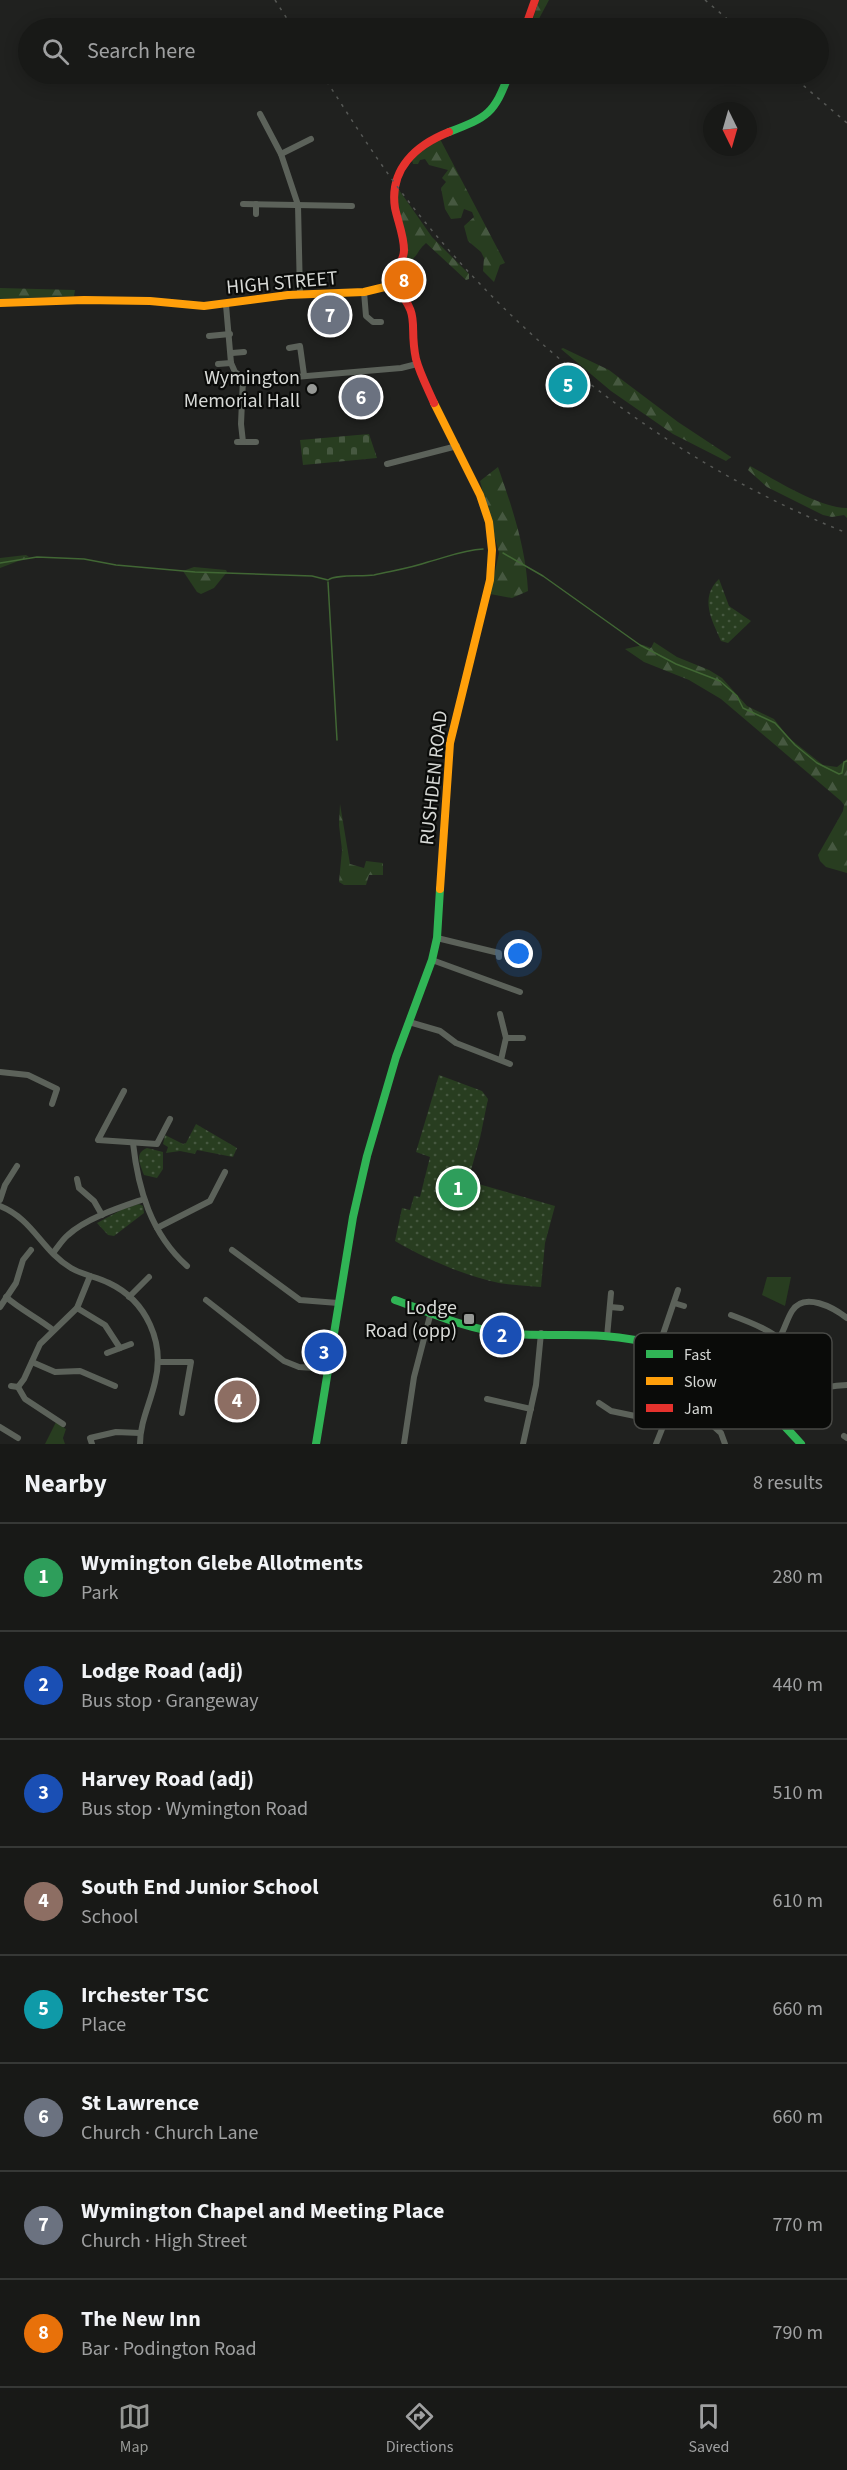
<!DOCTYPE html>
<meta charset="utf-8">
<style>
:root{--surface:#181917;--page:#212220;--text:#f1f3f6;--muted:#9fa0a1;--line:#363836;--accent:#979996}
body{margin:0;font-family:"Source Sans 3",sans-serif;background:var(--page);color:var(--text)}
.compass{position:absolute;left:703px;top:102px;width:54px;height:54px;border-radius:50%;background:var(--surface);box-shadow:0 3px 15px #0003;rotate:175deg}
.you{position:absolute;left:519px;top:954px;width:21px;height:21px;margin:-15px;border:4px solid #fff;border-radius:50%;background:#1a73e8;box-shadow:0 0 0 9px #1a73e833}
.badge{display:grid;place-items:center;width:39px;height:39px;border-radius:50%;background:var(--accent);color:#fff;font-size:20px;font-weight:700}
.pin{position:absolute;translate:-50% -50%;border:3px solid #fff;box-shadow:0 2px 6px #0006}
.list{margin:0;padding:0;list-style:none}
h2{display:flex;justify-content:space-between;align-items:center;height:78px;margin:0;padding:0 24px;font-size:26px}
h2 small{font-size:20px;font-weight:400;color:var(--muted)}
.list li{display:grid;grid-template-columns:39px 1fr auto;gap:18px;align-items:center;box-sizing:border-box;height:108px;padding:0 24px;border-top:2px solid var(--line)}
.list b{display:block;font-size:22px;white-space:nowrap}
.list p{margin:0;font-size:20px;white-space:nowrap;color:var(--muted)}
.list em{font-size:20px;font-style:normal;color:var(--muted)}
.icon{flex:none;width:33px;height:33px;fill:none;stroke:currentColor;stroke-width:2;stroke-linecap:round;stroke-linejoin:round}
.map{position:relative;flex:none;width:847px;height:1444px;overflow:hidden}
.search{position:absolute;background:var(--surface);box-shadow:0 3px 15px #0003;left:18px;right:18px;top:18px;height:66px;display:flex;align-items:center;gap:15px;box-sizing:border-box;padding:0 21px;border-radius:33px;color:var(--muted);font-size:22px}
.sheet{height:942px;background:var(--surface)}
nav{display:flex;justify-content:space-around;align-items:center;box-sizing:border-box;height:84px;border-top:2px solid var(--line);background:var(--surface);font-size:16px;color:var(--muted)}
nav a{display:grid;justify-items:center;gap:3px}
nav .on{color:var(--accent)}
.map>svg:first-child{display:block}
.grass{fill:url(#grass-dots)}
.forest{fill:url(#forest-firs)}
.cemetery{fill:url(#cemetery-stones)}
.park{fill:#283d20}
.lines{fill:none;stroke-linecap:round;stroke-linejoin:round}
.stream{stroke:#416734;stroke-width:1.5}
.street{stroke:#5c625a;stroke-width:6}
.fast{stroke:#30b455;stroke-width:8}
.slow{stroke:#ff9f0a;stroke-width:8}
.jam{stroke:#e5322d;stroke-width:8}
.rail{stroke:#565855;stroke-width:1.5;stroke-dasharray:3 6;stroke-linecap:butt}
.poi-dot{fill:#979996;stroke:#0a0b09;stroke-width:2}
.labels{text-anchor:middle;dominant-baseline:central;stroke-width:4.5;stroke-linejoin:round;paint-order:stroke}
.street-label{font-size:20px;fill:#d7d9d6;stroke:#0a0b09}
.poi-label{font-size:20px;fill:#d7d9d6;stroke:#0a0b09;text-anchor:end}
.key{fill:#0a0b09;stroke:#484946;stroke-width:1.5}
.key-label{font-size:16px;fill:#d7d9d6}
</style>
<div class="map">
<svg width="847" height="1444" viewBox="0 0 847 1444">
<defs>
<pattern id="grass-dots" width="8" height="8" patternUnits="userSpaceOnUse" patternTransform="scale(1.5)"><rect width="8" height="8" fill="#283d20"/><path d="M2 2h.1M6 6h.1" fill="none" stroke="#465840" stroke-width="1.8" stroke-linecap="round"/></pattern>
<pattern id="forest-firs" width="22" height="20" patternUnits="userSpaceOnUse" patternTransform="scale(1.5)"><rect width="22" height="20" fill="#283d20"/><path d="M5 1l3.5 6h-7zM16 11l3.5 6h-7z" fill="#465840"/></pattern>
<pattern id="cemetery-stones" width="16" height="16" patternUnits="userSpaceOnUse" patternTransform="scale(1.5)"><rect width="16" height="16" fill="#283d20"/><path d="M2 7V4a2 2 0 0 1 4 0v3zM10 15v-3a2 2 0 0 1 4 0v3z" fill="#465840"/></pattern>
</defs>
<rect width="100%" height="100%" fill="#20211f"/>
<!-- grass -->
<g class="grass">
<path d="M719 579 729 606 751 621 728 643 721 641C712 620 699 598 719 579Z"/>
<path d="M439 1075 482 1091 488 1099 480 1138 468 1181 555 1206 545 1243 541 1287C527 1286 513 1285 499 1283 465 1276 424 1258 395 1241L402 1208 410 1210 414 1196 420 1197 430 1157 416 1152Z"/>
<path d="M196 1124 237 1148 233 1157 197 1150 195 1154 180 1151 166 1153 168 1147 163 1144 165 1135 183 1144 186 1143Z"/>
<path d="M147 1148 163 1152V1169L157 1178 144 1175C140 1164 134 1153 147 1148Z"/>
<path d="M139 1204 143 1206 144 1213 114 1236 108 1235 97 1223 123 1209Z"/>
</g>
<!-- forest -->
<g class="forest">
<path d="M539 0H549L534 28H530Z"/>
<path d="M440 139 505 263 500 265 494 282 483 271 484 258 481 252 468 241 464 226 474 217 472 212 464 209 461 218 451 219 445 209 441 188 446 182 442 178 448 170 429 165 425 159 420 160 418 164H413L412 160 421 150Z"/>
<path d="M397 187 432 237 469 274V279L466 280 426 243C417 251 419 255 407 264 408 237 397 213 397 187Z"/>
<path d="M0 288 75 290 74 296 0 299Z"/>
<path d="M563 348 609 370 678 422 731 457 726 461 673 434 611 391 561 349Z"/>
<path d="M750 466C776 480 817 507 847 508V518L844 515 832 517 823 515 767 487 748 470Z"/>
<path d="M498 467C512 507 526 548 528 591L512 598 490 594 499 553 480 481Z"/>
<path d="M26 555 29 557 0 568V558Z"/>
<path d="M194 567 226 570 227 572 214 588 201 594 197 592 183 571Z"/>
<path d="M654 642 677 657 709 670 722 678 747 706 774 719 789 738 823 765 837 767 847 759V873L826 867 820 861 818 855 843 811 844 805 841 801 721 699 689 680 644 662 625 649 643 645 651 648Z"/>
<path d="M340 804 350 864 364 868 366 861 383 863V875H369L366 885H344L339 882 342 850 339 825Z"/>
</g>
<!-- cemetery -->
<path class="cemetery" d="M369 434 377 458 303 465 300 440Z"/>
<!-- park -->
<g class="park">
<path d="M767 1277H791L785 1306 762 1295Z"/>
<path d="M56 1422 66 1429 63 1438 65 1444H45Z"/>
</g>
<g class="lines">
<!-- stream -->
<g class="stream">
<path d="M503 553 543 576 640 645 676 664 720 681 737 696 743 708 775 723 795 745 817 763 839 774 842 773 844 762 847 761"/>
<path d="M0 563 37 557 84 559 116 565 195 572 312 576 328 580C337 574 361 577 374 575 391 571 411 568 428 562 447 557 463 550 483 549"/>
<path d="M328 582 337 740"/>
</g>
<!-- street -->
<g class="street">
<path d="M260 114 281 154 298 205 300 295"/>
<path d="M281 154 311 139"/>
<path d="M243 204 352 206"/>
<path d="M256 204V214"/>
<path d="M364 292 366 316 373 322H381"/>
<path d="M226 305 231 363 235 372 248 381 401 368 417 364"/>
<path d="M209 336 230 334"/>
<path d="M289 348 300 346 304 375"/>
<path d="M232 353 244 352"/>
<path d="M218 364 231 363"/>
<path d="M237 442H256"/>
<path d="M243 442 241 424 243 379"/>
<path d="M387 464 457 446"/>
<path d="M437 938 499 953V957"/>
<path d="M432 960 520 992"/>
<path d="M500 1014 506 1038 501 1060"/>
<path d="M409 1022 440 1031 456 1043 510 1064"/>
<path d="M506 1038H523"/>
<path d="M0 1072 28 1075 57 1089 52 1104"/>
<path d="M124 1091 98 1140 157 1144 170 1119"/>
<path d="M133 1143C138 1189 151 1234 187 1266"/>
<path d="M77 1179 79 1188 94 1201 102 1215"/>
<path d="M0 1200 5 1185 17 1166"/>
<path d="M0 1206C33 1219 42 1251 71 1268 83 1275 97 1277 109 1283 147 1301 165 1343 155 1382 150 1404 140 1422 140 1444"/>
<path d="M157 1228 210 1201 225 1172"/>
<path d="M232 1250 300 1300 338 1303"/>
<path d="M53 1253C58 1247 62 1240 68 1235 86 1218 121 1207 144 1199"/>
<path d="M6 1297C21 1310 38 1318 53 1330"/>
<path d="M129 1297 149 1277"/>
<path d="M206 1300 284 1361 299 1367 329 1369"/>
<path d="M674 1303 684 1306"/>
<path d="M0 1307 16 1283 23 1260 31 1250"/>
<path d="M610 1307 621 1308"/>
<path d="M77 1308 105 1325 120 1348"/>
<path d="M731 1315C782 1334 790 1342 815 1390"/>
<path d="M607 1337 611 1293"/>
<path d="M780 1337C785 1328 787 1319 792 1311 804 1291 834 1308 847 1318"/>
<path d="M659 1346 678 1290"/>
<path d="M107 1353 131 1344"/>
<path d="M32 1362 55 1372 80 1371 115 1386"/>
<path d="M159 1362H191L182 1413"/>
<path d="M11 1386 18 1387 24 1379 40 1344 77 1308 90 1276"/>
<path d="M18 1387 25 1399 63 1424"/>
<path d="M680 1396 721 1433 725 1444"/>
<path d="M487 1399 531 1409"/>
<path d="M599 1403 611 1411 664 1422"/>
<path d="M782 1420C805 1397 811 1386 847 1385"/>
<path d="M0 1427 18 1438"/>
<path d="M844 1436 847 1438"/>
<path d="M92 1444 90 1438 116 1432 140 1433"/>
<path d="M404 1444 414 1377 431 1312"/>
<path d="M523 1444 536 1385 541 1333"/>
<path d="M656 1444 670 1409 697 1374 704 1362"/>
</g>
<!-- fast -->
<g class="fast">
<path d="M449 132C488 117 494 114 509 74"/>
<path d="M395 1300C426 1311 457 1325 490 1331 528 1338 566 1333 604 1336 688 1342 747 1382 801 1444"/>
<path d="M316 1444 353 1217 367 1156 396 1057 432 960 437 938 440 889"/>
</g>
<!-- slow -->
<g class="slow">
<path d="M0 303 84 300 150 301 204 306 288 295 364 292 393 285"/>
<path d="M434 403 480 495 489 522 492 550 490 580 450 743 440 889"/>
</g>
<!-- jam -->
<g class="jam">
<path d="M525 28 535 0"/>
<path d="M393 285C393 272 404 263 404 250 404 236 398 222 395 208 389 169 416 145 449 132"/>
<path d="M393 285C423 317 408 322 416 359 420 374 428 389 434 403"/>
</g>
<!-- rail -->
<g class="rail">
<path d="M275 0 293 28"/>
<path d="M705 0 738 28"/>
<path d="M322 74C350 117 377 161 409 202 522 347 676 465 847 533"/>
<path d="M790 74 847 123"/>
</g>
</g>
<!-- markers -->
<g class="poi-dot">
<circle cx="312" cy="389" r="6"/>
<rect x="463" y="1313" width="12" height="12" rx="3"/>
</g>
<g class="labels">
<!-- street labels -->
<g class="street-label">
<text transform="translate(282 283) rotate(-5)">HIGH STREET</text>
<text transform="translate(434 778) rotate(-84)">RUSHDEN ROAD</text>
</g>
<!-- poi labels -->
<g class="poi-label">
<text x="300" y="378">Wymington<tspan x="300" dy="23">Memorial Hall</tspan></text>
<text x="457" y="1308">Lodge<tspan x="457" dy="23">Road (opp)</tspan></text>
</g>
</g>
<!-- legend -->
<rect x="634" y="1333" width="198" height="96" rx="9" class="key"/>
<rect x="646" y="1350" width="27" height="8" fill="#30b455"/>
<rect x="646" y="1377" width="27" height="8" fill="#ff9f0a"/>
<rect x="646" y="1404" width="27" height="8" fill="#e5322d"/>
<g class="key-label">
<text x="684" y="1360">Fast</text>
<text x="684" y="1387">Slow</text>
<text x="684" y="1414">Jam</text>
</g>
</svg>
<svg class="compass" viewBox="-18 -18 36 36"><path d="M0-13l5 13h-10z" fill="#e53935"/><path d="M0 13l5-13h-10z" fill="#9fa0a1"/></svg>
<div class="you"></div>
<div class="pin badge" style="left:458px;top:1188px;background:#2e9e5b">1</div>
<div class="pin badge" style="left:502px;top:1335px;background:#1a4fb4">2</div>
<div class="pin badge" style="left:324px;top:1352px;background:#1a4fb4">3</div>
<div class="pin badge" style="left:237px;top:1400px;background:#8d6e63">4</div>
<div class="pin badge" style="left:568px;top:385px;background:#0f9aa8">5</div>
<div class="pin badge" style="left:361px;top:397px;background:#6b7280">6</div>
<div class="pin badge" style="left:330px;top:315px;background:#6b7280">7</div>
<div class="pin badge" style="left:404px;top:280px;background:#e8710a">8</div>
<div class="search"><svg class="icon" aria-label="search" viewBox="0 0 24 24"><circle cx="10" cy="10" r="6"/><path d="M15 15l6 6"/></svg>Search here</div>
</div>
<section class="sheet">
<h2>Nearby<small>8 results</small></h2>
<ul class="list">
<li><span class="badge" style="background:#2e9e5b">1</span><div><b>Wymington Glebe Allotments</b><p>Park</p></div><em>280 m</em></li>
<li><span class="badge" style="background:#1a4fb4">2</span><div><b>Lodge Road (adj)</b><p>Bus stop · Grangeway</p></div><em>440 m</em></li>
<li><span class="badge" style="background:#1a4fb4">3</span><div><b>Harvey Road (adj)</b><p>Bus stop · Wymington Road</p></div><em>510 m</em></li>
<li><span class="badge" style="background:#8d6e63">4</span><div><b>South End Junior School</b><p>School</p></div><em>610 m</em></li>
<li><span class="badge" style="background:#0f9aa8">5</span><div><b>Irchester TSC</b><p>Place</p></div><em>660 m</em></li>
<li><span class="badge" style="background:#6b7280">6</span><div><b>St Lawrence</b><p>Church · Church Lane</p></div><em>660 m</em></li>
<li><span class="badge" style="background:#6b7280">7</span><div><b>Wymington Chapel and Meeting Place</b><p>Church · High Street</p></div><em>770 m</em></li>
<li><span class="badge" style="background:#e8710a">8</span><div><b>The New Inn</b><p>Bar · Podington Road</p></div><em>790 m</em></li>
</ul>
</section>
<nav>
<a class="on"><svg class="icon" aria-label="map" viewBox="0 0 24 24"><path d="M3 6l6-2 6 2 6-2v14l-6 2-6-2-6 2zM9 4v14M15 6v14"/></svg>Map</a>
<a><svg class="icon" aria-label="directions" viewBox="0 0 24 24"><path d="M12 3l9 9-9 9-9-9zM9 14v-3h6M13 9l2 2-2 2"/></svg>Directions</a>
<a><svg class="icon" aria-label="saved" viewBox="0 0 24 24"><path d="M7 4h10v16l-5-4-5 4z"/></svg>Saved</a>
</nav>
